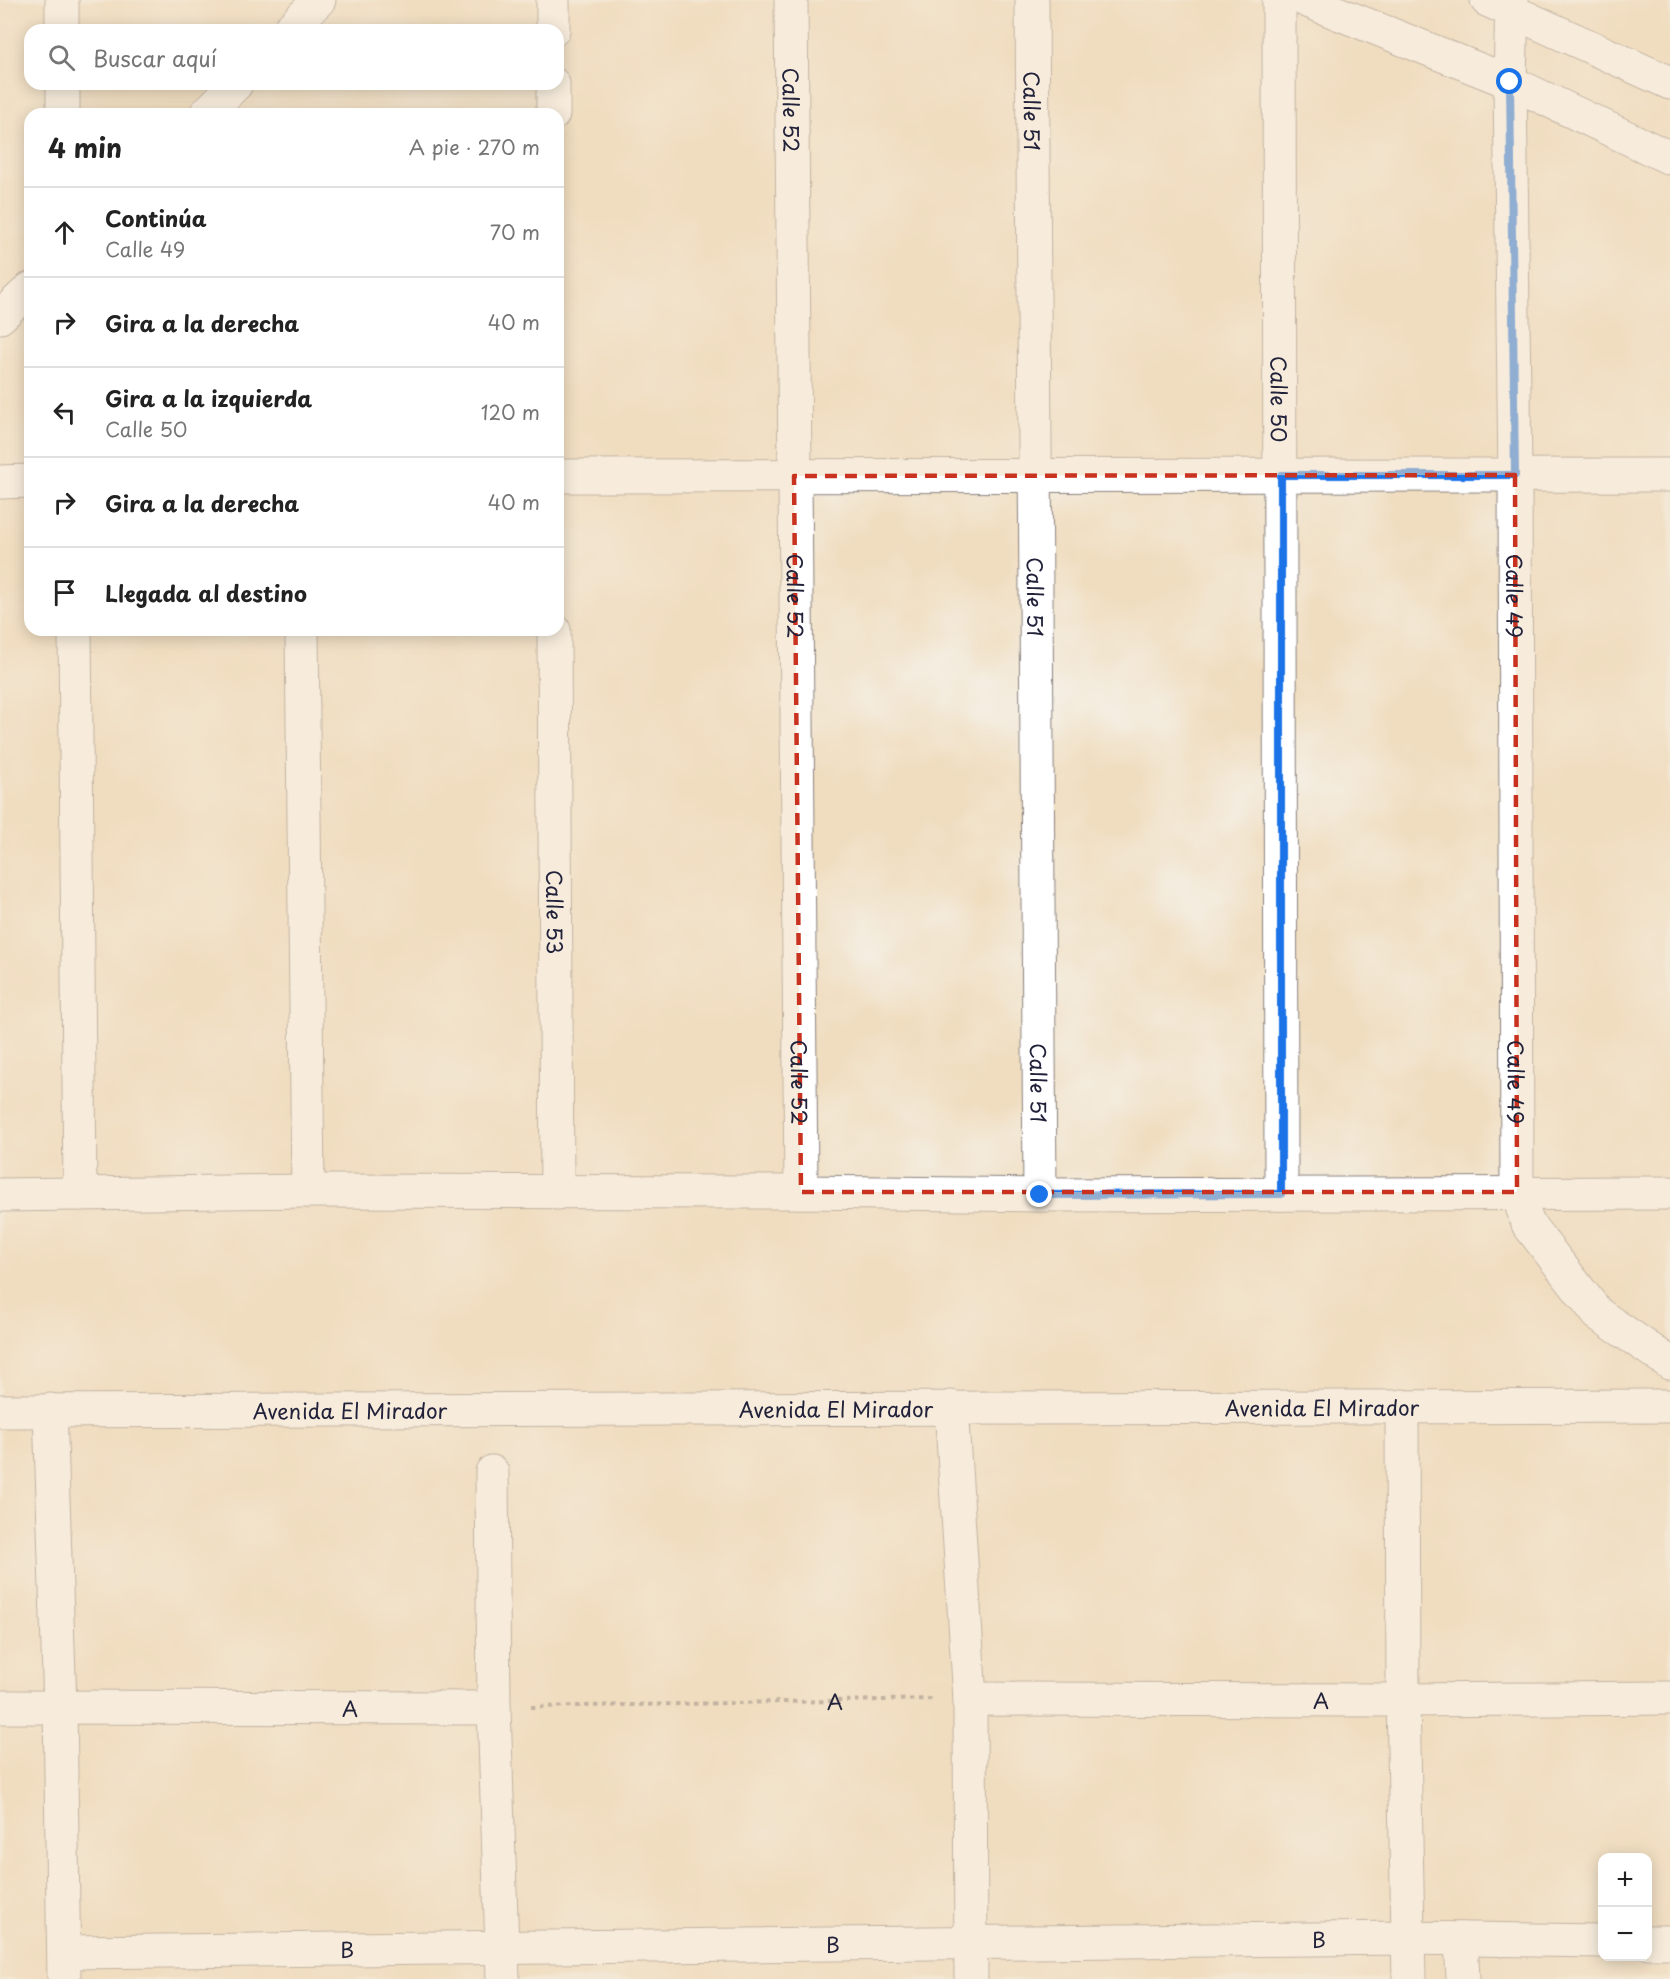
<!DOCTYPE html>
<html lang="es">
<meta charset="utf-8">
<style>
:root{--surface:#fff;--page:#f6f6f6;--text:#222;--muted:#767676;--line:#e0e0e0}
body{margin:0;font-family:"Playpen Sans",sans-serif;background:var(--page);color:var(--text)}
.controls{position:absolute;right:18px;bottom:18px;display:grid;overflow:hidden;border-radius:12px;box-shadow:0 3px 15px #0003}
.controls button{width:54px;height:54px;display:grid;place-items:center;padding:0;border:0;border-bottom:2px solid var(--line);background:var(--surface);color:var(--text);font:30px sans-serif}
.stop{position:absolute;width:18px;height:18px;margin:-14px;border:4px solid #1a73e8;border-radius:50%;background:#fff}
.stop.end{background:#1a73e8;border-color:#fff;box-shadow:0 2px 6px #0008}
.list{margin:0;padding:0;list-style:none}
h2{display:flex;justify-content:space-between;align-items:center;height:78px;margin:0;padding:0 24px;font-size:26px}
h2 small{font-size:20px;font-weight:400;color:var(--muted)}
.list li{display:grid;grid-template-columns:39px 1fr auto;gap:18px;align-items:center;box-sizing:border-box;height:90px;padding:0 24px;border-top:2px solid var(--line)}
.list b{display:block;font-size:22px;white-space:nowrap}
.list p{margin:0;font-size:20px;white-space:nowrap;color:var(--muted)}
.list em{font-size:20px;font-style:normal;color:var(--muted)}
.icon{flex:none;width:33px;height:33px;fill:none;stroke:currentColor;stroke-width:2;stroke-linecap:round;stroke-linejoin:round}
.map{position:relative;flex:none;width:1670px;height:1979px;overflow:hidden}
.search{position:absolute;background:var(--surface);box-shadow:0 3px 15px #0003;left:24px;top:24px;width:540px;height:66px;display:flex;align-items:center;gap:15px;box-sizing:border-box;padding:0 21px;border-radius:18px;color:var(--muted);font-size:22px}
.panel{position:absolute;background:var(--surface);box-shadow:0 3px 15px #0003;left:24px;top:108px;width:540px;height:528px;border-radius:18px}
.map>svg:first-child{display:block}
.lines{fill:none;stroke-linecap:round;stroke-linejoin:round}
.minor-casing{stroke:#89807d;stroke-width:35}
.tertiary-casing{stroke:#89807d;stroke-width:35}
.path{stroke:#89807d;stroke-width:4;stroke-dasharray:4.5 4.5;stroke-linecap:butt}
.minor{stroke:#fff;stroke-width:33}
.tertiary{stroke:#fff;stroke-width:33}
.route{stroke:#1a73e8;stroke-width:8}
.marked{fill:none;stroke:#c8321e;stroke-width:4.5;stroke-dasharray:12 8;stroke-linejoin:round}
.labels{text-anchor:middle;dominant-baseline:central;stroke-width:6;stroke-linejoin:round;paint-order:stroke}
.street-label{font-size:21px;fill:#22223b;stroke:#f6f6f2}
</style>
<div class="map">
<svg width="1670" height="1979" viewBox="0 0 1670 1979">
<rect width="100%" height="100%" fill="#f6f6f2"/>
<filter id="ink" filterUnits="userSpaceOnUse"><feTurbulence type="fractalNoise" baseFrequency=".0167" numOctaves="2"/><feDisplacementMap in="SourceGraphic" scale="12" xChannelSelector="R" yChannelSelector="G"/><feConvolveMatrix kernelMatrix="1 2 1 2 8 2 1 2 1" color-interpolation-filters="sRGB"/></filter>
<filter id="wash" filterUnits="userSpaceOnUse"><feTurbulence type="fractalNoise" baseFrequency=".008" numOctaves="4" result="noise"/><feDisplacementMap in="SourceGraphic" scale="24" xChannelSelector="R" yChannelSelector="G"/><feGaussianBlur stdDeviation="1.35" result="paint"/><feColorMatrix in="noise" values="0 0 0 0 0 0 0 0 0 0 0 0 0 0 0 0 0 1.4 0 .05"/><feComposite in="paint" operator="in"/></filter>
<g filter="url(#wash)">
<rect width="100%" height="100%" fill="#f0ddbf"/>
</g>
<g filter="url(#ink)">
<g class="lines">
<!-- minor casing -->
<g class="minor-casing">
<g id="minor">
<path d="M62 0V30"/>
<path d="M553 0V30"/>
<path id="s2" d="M791 0 801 1192"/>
<path id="s3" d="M1032 0 1040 1195"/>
<path id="s4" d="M1279 0 1281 1194"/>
<path d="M1487 0 1670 83"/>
<path id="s5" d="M1512 0 1510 82 1515 475 1517 1192 1528 1224 1598 1314 1670 1363"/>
<path d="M289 30 319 0"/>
<path d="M63 84V114"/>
<path d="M553 84V114"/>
<path d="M206 114 236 84"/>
<path d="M0 317 30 289"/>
<path d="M558 476 1670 475"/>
<path d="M0 482 30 481"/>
<path d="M75 630 80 1194"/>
<path d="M302 630 308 1191"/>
<path id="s6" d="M554 630 557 1193"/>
<path d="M0 1195 308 1191 801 1192 1040 1195 1670 1193"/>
<path d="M1402 1406 1403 1700 1409 1979"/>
<path d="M951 1407 970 1699 971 1979"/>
<path d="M50 1410 60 1706 64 1979"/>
<path d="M492 1472 494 1708 503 1979"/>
<path id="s7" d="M970 1699 1403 1700 1670 1698"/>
<path id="s8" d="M0 1707 494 1708"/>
<path d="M1461 1939 1463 1979"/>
<path d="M1648 1942H1670"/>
<path id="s9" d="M65 1952 1408 1938 1602 1941"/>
</g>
</g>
<!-- tertiary casing -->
<g class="tertiary-casing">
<g id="tertiary">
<path d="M1305 0 1510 82 1670 158"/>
<path id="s10" d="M0 1411 1670 1406"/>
</g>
</g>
<!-- path -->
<path class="path" id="s1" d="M531 1707 934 1699"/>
<!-- minor -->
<use href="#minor" class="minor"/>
<!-- tertiary -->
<use href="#tertiary" class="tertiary"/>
</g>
</g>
<g class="lines" filter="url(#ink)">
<!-- route -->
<path class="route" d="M1040 1195 1281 1194V475H1515L1510 82"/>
</g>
<!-- marked area -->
<path d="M0 0H1670V1979H0ZM1515 475 1517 1192H801L794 476Z" fill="#f0ddbf" fill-opacity=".55" fill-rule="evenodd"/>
<path class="marked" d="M1515 475 1517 1192H801L794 476Z"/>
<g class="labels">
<!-- street labels -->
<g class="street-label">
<text stroke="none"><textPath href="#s2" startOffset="110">Calle 52</textPath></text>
<text stroke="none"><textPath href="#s3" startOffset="111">Calle 51</textPath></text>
<text stroke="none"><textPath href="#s4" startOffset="399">Calle 50</textPath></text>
<text stroke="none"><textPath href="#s2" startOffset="596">Calle 52</textPath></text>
<text stroke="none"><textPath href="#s5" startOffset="596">Calle 49</textPath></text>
<text stroke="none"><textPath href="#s3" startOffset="597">Calle 51</textPath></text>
<text stroke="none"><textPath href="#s6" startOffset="282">Calle 53</textPath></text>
<text stroke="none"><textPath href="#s2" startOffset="1082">Calle 52</textPath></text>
<text stroke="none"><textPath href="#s5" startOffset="1082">Calle 49</textPath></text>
<text stroke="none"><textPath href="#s3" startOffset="1083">Calle 51</textPath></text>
<text stroke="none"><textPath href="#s10" startOffset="1322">Avenida El Mirador</textPath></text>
<text stroke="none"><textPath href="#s10" startOffset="836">Avenida El Mirador</textPath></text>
<text stroke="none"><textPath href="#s10" startOffset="350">Avenida El Mirador</textPath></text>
<text stroke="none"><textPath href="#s7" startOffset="351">A</textPath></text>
<text stroke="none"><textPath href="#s1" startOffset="304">A</textPath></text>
<text stroke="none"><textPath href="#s8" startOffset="350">A</textPath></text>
<text stroke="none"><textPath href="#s9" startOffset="1254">B</textPath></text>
<text stroke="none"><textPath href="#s9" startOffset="768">B</textPath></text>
<text stroke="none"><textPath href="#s9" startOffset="282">B</textPath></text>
</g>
</g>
</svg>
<div class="controls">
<button>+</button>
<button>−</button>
</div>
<div class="stop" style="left:1510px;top:82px"></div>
<div class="stop end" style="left:1040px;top:1195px"></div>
<div class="search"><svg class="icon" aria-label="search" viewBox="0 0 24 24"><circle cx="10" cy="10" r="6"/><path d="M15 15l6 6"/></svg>Buscar aquí</div>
<section class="panel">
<h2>4 min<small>A pie · 270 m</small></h2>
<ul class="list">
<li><svg class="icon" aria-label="ahead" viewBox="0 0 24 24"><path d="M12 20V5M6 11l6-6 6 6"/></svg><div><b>Continúa</b><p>Calle 49</p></div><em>70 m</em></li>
<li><svg class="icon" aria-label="right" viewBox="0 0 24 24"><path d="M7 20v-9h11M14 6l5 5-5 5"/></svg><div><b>Gira a la derecha</b></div><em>40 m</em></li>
<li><svg class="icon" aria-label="left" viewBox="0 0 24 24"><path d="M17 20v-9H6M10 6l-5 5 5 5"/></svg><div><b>Gira a la izquierda</b><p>Calle 50</p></div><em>120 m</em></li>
<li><svg class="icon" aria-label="right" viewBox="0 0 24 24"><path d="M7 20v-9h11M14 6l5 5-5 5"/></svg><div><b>Gira a la derecha</b></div><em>40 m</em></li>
<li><svg class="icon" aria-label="arrive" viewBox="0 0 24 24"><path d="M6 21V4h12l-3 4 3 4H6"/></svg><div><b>Llegada al destino</b></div></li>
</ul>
</section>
</div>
